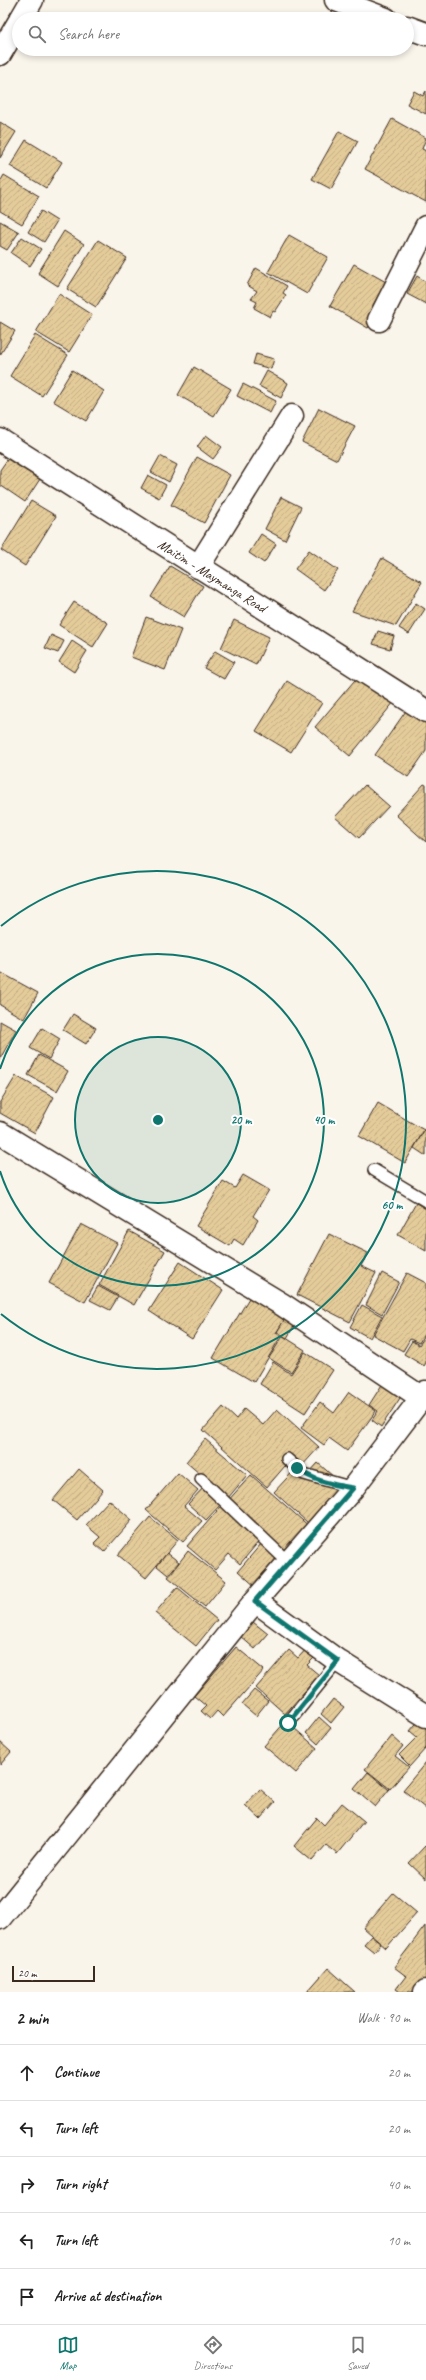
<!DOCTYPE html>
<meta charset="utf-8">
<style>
:root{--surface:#fff;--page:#f2f2f2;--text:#222;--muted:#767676;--line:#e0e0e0;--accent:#0f766e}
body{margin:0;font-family:Caveat,sans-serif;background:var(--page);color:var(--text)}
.scale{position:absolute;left:12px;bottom:10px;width:83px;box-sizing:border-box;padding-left:4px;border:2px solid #3b2a1e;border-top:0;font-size:11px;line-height:14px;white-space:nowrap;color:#3b2a1e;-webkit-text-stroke:3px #fff;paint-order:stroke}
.stop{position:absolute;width:12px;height:12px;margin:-9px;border:3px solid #0f766e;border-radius:50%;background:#fff}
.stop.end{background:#0f766e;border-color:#fff;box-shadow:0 1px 4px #0008}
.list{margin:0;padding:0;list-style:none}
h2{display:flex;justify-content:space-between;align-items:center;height:52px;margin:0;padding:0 16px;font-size:17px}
h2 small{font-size:13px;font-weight:400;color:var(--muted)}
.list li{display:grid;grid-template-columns:26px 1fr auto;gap:12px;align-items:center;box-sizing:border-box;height:56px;padding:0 16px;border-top:1px solid var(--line)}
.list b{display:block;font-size:15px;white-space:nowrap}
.list em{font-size:13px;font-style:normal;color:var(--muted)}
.icon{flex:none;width:22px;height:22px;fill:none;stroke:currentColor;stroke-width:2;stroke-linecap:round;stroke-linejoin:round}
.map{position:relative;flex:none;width:426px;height:1992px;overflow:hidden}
.search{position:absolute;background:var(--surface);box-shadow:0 2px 6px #0003;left:12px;right:12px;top:12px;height:44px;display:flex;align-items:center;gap:10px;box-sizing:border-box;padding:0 14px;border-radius:22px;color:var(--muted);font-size:15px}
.sheet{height:332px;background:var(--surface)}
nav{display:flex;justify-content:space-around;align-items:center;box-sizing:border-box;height:56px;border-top:1px solid var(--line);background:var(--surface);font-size:11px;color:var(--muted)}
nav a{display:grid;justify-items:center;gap:2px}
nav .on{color:var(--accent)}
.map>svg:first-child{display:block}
.building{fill:url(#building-hatch);stroke:#3b2a1e}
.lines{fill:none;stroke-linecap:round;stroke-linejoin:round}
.service-casing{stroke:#3b2a1e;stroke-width:14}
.minor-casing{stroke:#3b2a1e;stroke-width:25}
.service{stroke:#fff;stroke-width:11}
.minor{stroke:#fff;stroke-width:22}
.route{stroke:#0f766e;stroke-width:5}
.ring{fill:none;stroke:#0f766e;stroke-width:2}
.labels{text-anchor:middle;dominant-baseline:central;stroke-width:4;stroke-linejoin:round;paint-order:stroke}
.street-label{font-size:14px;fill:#3b2a1e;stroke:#fff}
.centre{fill:#0f766e;stroke:#fff;stroke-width:2}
.ring-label{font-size:12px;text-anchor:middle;font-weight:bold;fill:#0f766e;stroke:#fff;stroke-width:4;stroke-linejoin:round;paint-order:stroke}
</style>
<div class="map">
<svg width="426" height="1992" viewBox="0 0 426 1992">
<defs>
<pattern id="building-hatch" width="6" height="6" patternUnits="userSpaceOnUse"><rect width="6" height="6" fill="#e4cb9a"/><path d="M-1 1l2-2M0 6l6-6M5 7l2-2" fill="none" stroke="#c4ae84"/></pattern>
</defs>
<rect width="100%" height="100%" fill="#faf5eb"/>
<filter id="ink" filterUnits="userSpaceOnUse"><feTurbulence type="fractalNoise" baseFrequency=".025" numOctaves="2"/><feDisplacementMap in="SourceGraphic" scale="8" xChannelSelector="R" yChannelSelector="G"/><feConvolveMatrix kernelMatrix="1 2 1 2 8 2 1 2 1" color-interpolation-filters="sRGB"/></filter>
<g filter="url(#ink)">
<!-- building -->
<g class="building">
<path d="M414 91 423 96 426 91V114L407 104Z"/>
<path d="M392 119 426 138 422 149 426 151V202L365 169Z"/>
<path d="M0 122 16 132 0 158Z"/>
<path d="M339 131 358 141 331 189 312 179Z"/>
<path d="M26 140 62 162 46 188 10 166Z"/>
<path d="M4 175 39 196 22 224 0 211V182Z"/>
<path d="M41 211 57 221 44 242 28 232Z"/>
<path d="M0 221 19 232 7 250 0 246Z"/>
<path d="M64 231 84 244 58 286 38 273Z"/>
<path d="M289 235 328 257 307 294 268 272Z"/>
<path d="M22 237 41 249 30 266 11 253Z"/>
<path d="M98 240 127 258 96 307 67 289Z"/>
<path d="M354 264 386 282 373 305 380 308 368 328 330 306Z"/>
<path d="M256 268 287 286 283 293 286 295 275 312 273 311 270 317 254 308 257 302 251 299 257 291 247 285Z"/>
<path d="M417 276 426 282V304L407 294Z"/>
<path d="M59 294 92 315 69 352 36 332Z"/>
<path d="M0 322 15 331 0 355Z"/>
<path d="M35 335 68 355 42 396 10 376Z"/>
<path d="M256 354 274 359 271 369 253 364Z"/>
<path d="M194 367 231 389 214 416 178 395Z"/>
<path d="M72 370 104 391 86 421 53 401Z"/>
<path d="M267 371 288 383 281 398 259 386Z"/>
<path d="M243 384 276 401 270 413 237 396Z"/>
<path d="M319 408 355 426 337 460 302 442Z"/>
<path d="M206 435 222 447 213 459 197 447Z"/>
<path d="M160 456 177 465 169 482 151 472Z"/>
<path d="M9 457 40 479 25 502 0 485V470Z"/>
<path d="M197 457 230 475 204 523 171 505Z"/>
<path d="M148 475 166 485 159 498 141 488Z"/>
<path d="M281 497 301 507 285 540 265 529Z"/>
<path d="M31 501 56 516 25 566 1 550Z"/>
<path d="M261 534 276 544 264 563 249 553Z"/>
<path d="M309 550 338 570 324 590 295 569Z"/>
<path d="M382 558 422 582 396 626 352 611Z"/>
<path d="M170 566 203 586 184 617 151 597Z"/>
<path d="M74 602 108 623 93 647 59 625Z"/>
<path d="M416 603 425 609 409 634 399 628Z"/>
<path d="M146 617 181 630 165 670 131 657Z"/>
<path d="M234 620 269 637 256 665 221 648Z"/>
<path d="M378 631 394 636 390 649 373 644Z"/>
<path d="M51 635 64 641 58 653 45 648Z"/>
<path d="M72 641 87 651 74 672 59 662Z"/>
<path d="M215 651 234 662 224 679 204 668Z"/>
<path d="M360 674 394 702 350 756 315 727Z"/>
<path d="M287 681 322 703 291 752 256 731Z"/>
<path d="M408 708 426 721V751L408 777 375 755Z"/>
<path d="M424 784 426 785V842L396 815Z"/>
<path d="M365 785 389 806 359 838 335 817Z"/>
<path d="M0 972 38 993 24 1019 0 1005Z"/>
<path d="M73 1014 96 1028 86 1044 63 1030Z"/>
<path d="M0 1021 16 1030 0 1059Z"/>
<path d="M42 1028 60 1039 49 1059 30 1048Z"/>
<path d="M39 1055 68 1071 57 1091 28 1075Z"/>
<path d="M16 1076 54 1097 35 1133 0 1113V1102Z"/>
<path d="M378 1103 424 1130 405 1163 359 1136Z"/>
<path d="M425 1129H426V1156L414 1148Z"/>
<path d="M243 1175 269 1190 253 1216 258 1220 243 1245 234 1239 230 1246 196 1226 223 1181 235 1188Z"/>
<path d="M416 1203 426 1209V1251L398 1235Z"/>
<path d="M81 1224 117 1243 85 1302 49 1283Z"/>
<path d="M129 1231 165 1251 134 1305 99 1285Z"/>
<path d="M329 1234 368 1253 361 1266 376 1273 350 1322 297 1295Z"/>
<path d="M180 1262 223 1290 192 1339 149 1311Z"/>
<path d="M382 1273 399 1282 382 1314 366 1305Z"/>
<path d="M407 1273 426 1283V1331L419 1343 410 1339 403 1351 373 1335Z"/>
<path d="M98 1286 118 1297 110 1310 90 1300Z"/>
<path d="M249 1298 285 1319 276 1333 281 1336 254 1382 213 1358Z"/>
<path d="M362 1305 382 1316 370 1338 350 1327Z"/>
<path d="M287 1315 297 1321 287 1338 277 1332Z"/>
<path d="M426 1335V1363L424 1366 404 1354 412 1341 419 1345Z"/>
<path d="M283 1336 305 1350 291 1372 269 1358Z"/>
<path d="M305 1352 333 1370 305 1413 260 1384 273 1362 291 1374Z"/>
<path d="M385 1380 404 1392 381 1427 372 1420 378 1411 369 1405Z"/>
<path d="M349 1392 376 1411 347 1451 329 1438 324 1445 301 1428 320 1402 334 1413Z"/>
<path d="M223 1407 236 1419 244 1409 263 1425 277 1409 319 1447 301 1467 286 1453 279 1460 285 1466 267 1487 203 1430Z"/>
<path d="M205 1439 247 1475 228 1498 186 1462Z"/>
<path d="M318 1463 343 1485 308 1523 274 1492 298 1466 307 1475Z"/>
<path d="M79 1469 103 1490 77 1520 53 1500Z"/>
<path d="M178 1473 198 1490 184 1506 202 1521 183 1542 146 1510Z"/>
<path d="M251 1475 311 1528 286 1555 226 1503Z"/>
<path d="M204 1487 222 1503 206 1520 188 1504Z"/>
<path d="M109 1500 132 1520 104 1552 94 1543 100 1537 86 1525Z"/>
<path d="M223 1504 260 1540 240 1564 229 1554 215 1570 187 1546Z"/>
<path d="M150 1517 178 1540 146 1578 118 1555Z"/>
<path d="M261 1544 281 1561 257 1588 238 1571Z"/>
<path d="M188 1551 226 1581 205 1607 168 1577Z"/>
<path d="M167 1553 179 1562 168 1575 157 1566Z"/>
<path d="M177 1587 217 1620 196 1646 155 1613Z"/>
<path d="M253 1622 268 1634 255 1649 240 1636Z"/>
<path d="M236 1647 264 1670 223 1717 217 1711 210 1719 201 1711 206 1706 194 1696Z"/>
<path d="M308 1647 317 1655 307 1665 319 1675 285 1714 256 1688 289 1650 298 1658Z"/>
<path d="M254 1690 268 1701 256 1716 242 1704Z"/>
<path d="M333 1699 344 1707 331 1723 321 1714Z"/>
<path d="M319 1717 331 1728 318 1744 306 1733Z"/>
<path d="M420 1719 426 1725V1748L410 1766 399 1755 417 1737 410 1731Z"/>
<path d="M286 1721 317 1748 296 1773 264 1746Z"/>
<path d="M392 1736 403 1746 395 1756 409 1767 390 1789 365 1769Z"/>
<path d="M0 1742 11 1752 0 1765Z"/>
<path d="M426 1762V1809L403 1790Z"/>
<path d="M368 1772 389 1790 375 1807 354 1789Z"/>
<path d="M260 1789 275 1802 260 1819 245 1805Z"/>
<path d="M342 1803 364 1821 337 1854 326 1845 312 1861 294 1846 317 1818 324 1825Z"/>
<path d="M425 1846 426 1847V1879L409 1863Z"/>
<path d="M393 1893 417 1913 386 1948 363 1928Z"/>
<path d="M425 1926 426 1984 420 1992H400L396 1989 406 1976 394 1967Z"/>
<path d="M371 1936 381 1944 374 1952 364 1944Z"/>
<path d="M328 1968 355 1992H307Z"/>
</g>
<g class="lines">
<!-- service casing -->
<g class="service-casing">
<g id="service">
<path d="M374 1170 426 1201"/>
<path d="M287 1459 304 1474 353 1488"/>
<path d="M201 1479 288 1562"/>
<path d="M288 1723 338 1661"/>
</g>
</g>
<!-- minor casing -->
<g class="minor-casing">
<g id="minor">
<path d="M336 0 386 19"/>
<path d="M21 19 32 0"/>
<path d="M407 27 426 34"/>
<path d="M0 54 19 22"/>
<path d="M379 320 426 227"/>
<path d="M0 440 426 711"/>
<path d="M198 567 292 416"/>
<path d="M0 1133 283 1305 422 1398"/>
<path d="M255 1601 338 1661 426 1716"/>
<path d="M0 1918 255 1601 353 1488 426 1392"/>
<path d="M425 1992 426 1991"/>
</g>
</g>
<!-- service -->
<use href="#service" class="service"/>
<!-- minor -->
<use href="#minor" class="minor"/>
</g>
</g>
<g class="lines" filter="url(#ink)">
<!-- route -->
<path class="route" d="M288 1723 338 1661 255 1601 353 1488C334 1485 312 1481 297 1468"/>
</g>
<!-- distance rings -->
<circle cx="158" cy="1120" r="83" fill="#0f766e" fill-opacity=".12"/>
<g class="ring">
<circle cx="158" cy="1120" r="83"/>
<path d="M0 1069A166 166 0 1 1 0 1171"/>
<path d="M1 926A249 249 0 1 1 1 1314"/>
</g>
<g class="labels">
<!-- street labels -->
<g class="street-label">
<text transform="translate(212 576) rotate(32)">Maitim - Maymanga Road</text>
</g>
</g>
<circle cx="158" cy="1120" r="6" class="centre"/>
<g class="ring-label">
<text x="241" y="1124">20 m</text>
<text x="324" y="1124">40 m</text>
<text x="392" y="1209">60 m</text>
</g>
</svg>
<div class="scale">20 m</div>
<div class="stop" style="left:288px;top:1723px"></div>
<div class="stop end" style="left:297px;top:1468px"></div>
<div class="search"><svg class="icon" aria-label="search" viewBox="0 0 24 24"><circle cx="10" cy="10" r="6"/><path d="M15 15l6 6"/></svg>Search here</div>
</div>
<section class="sheet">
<h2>2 min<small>Walk · 90 m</small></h2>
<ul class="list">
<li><svg class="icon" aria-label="ahead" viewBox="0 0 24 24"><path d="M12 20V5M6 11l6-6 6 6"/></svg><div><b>Continue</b></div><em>20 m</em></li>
<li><svg class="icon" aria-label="left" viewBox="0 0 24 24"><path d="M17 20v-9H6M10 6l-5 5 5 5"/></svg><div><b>Turn left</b></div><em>20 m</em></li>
<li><svg class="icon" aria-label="right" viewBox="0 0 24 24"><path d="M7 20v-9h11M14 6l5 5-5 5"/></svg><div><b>Turn right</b></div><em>40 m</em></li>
<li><svg class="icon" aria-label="left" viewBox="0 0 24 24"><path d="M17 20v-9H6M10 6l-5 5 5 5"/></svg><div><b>Turn left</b></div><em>10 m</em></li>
<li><svg class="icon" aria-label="arrive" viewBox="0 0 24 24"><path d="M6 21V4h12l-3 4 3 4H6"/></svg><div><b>Arrive at destination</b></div></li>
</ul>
</section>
<nav>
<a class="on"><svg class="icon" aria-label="map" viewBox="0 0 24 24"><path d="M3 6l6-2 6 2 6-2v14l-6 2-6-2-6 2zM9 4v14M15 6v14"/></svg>Map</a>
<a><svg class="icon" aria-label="directions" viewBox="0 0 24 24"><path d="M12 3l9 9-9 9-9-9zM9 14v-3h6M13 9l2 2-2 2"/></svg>Directions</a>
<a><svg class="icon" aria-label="saved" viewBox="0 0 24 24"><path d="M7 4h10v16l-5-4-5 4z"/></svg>Saved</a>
</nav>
